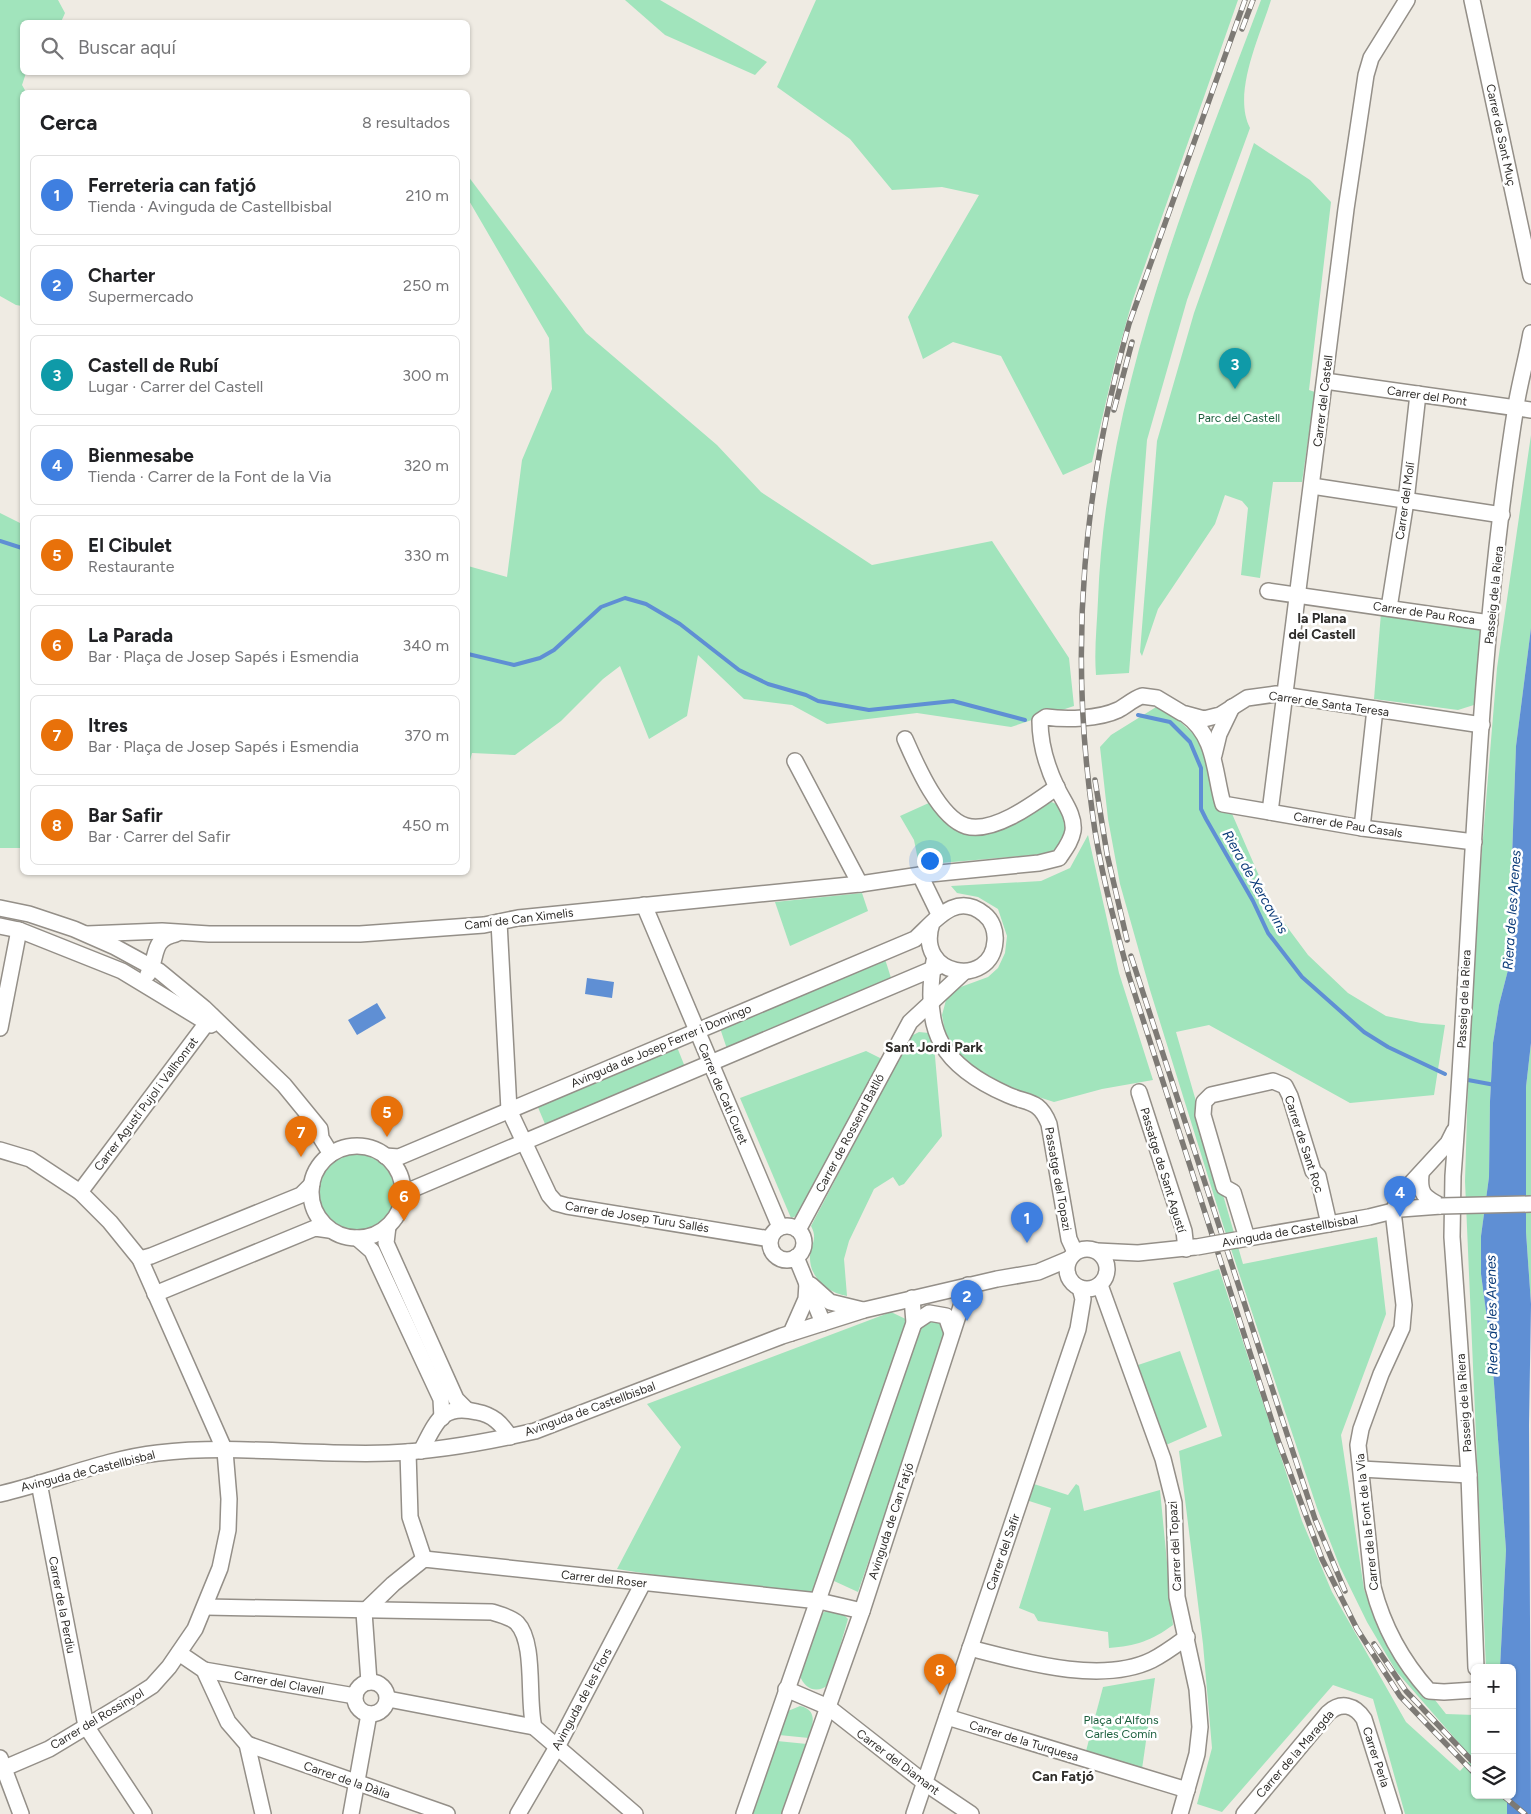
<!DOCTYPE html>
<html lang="es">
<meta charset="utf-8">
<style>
:root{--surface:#fff;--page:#f6f6f6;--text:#202124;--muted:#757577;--line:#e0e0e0;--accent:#246655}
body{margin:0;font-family:Figtree,sans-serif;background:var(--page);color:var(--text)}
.controls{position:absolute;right:15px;bottom:15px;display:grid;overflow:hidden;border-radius:8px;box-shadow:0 1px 4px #0004}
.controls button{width:45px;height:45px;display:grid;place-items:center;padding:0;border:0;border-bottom:1px solid var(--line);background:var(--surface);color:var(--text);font:25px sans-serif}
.you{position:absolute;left:929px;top:860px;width:18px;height:18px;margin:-12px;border:4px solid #fff;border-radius:50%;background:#1a73e8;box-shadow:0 0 0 8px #1a73e833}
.badge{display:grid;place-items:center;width:32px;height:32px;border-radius:50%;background:var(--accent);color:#fff;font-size:16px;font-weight:700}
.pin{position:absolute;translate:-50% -41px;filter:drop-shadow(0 1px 2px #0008)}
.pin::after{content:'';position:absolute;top:26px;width:18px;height:15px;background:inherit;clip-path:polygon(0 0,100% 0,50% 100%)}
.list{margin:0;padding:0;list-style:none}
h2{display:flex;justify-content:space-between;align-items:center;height:65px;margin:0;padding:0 20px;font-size:21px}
h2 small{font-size:16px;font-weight:400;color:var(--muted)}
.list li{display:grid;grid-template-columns:32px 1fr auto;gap:15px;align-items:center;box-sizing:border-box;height:80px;margin:0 10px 10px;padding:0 10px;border:1px solid var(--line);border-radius:8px}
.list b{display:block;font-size:19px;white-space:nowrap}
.list p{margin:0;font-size:16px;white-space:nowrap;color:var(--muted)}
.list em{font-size:16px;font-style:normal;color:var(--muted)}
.icon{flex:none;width:28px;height:28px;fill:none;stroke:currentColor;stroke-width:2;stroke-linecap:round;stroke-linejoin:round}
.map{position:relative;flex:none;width:1531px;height:1814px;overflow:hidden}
.search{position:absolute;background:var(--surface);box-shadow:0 1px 4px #0004;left:20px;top:20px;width:450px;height:55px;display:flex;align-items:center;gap:12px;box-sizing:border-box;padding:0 18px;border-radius:8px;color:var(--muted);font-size:19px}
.panel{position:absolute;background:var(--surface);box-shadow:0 1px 4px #0004;left:20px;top:90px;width:450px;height:785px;border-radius:8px}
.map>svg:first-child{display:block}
.green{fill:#a1e4bc}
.water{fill:#5f8fd4}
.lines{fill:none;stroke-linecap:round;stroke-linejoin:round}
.stream{stroke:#5f8fd4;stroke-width:4}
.street-casing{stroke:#948f88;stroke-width:18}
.street{stroke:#fff;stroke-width:15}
.rail-casing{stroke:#7d7a75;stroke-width:5.5}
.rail{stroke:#fff;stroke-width:4;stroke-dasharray:11;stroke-linecap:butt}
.street-bridge-casing{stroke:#948f88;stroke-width:18;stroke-linecap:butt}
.street-bridge{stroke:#fff;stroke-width:15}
.labels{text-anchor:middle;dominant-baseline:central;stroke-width:5;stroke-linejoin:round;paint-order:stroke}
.street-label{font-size:12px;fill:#2f2d2a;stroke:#fff}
.park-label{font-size:12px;fill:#1b5f3d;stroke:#fff}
.neighbourhood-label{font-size:14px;font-weight:bold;fill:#2f2d2a;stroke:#fff}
.water-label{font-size:14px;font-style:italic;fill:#0a3a78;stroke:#fff}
</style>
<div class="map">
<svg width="1531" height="1814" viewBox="0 0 1531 1814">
<rect width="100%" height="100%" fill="#efebe3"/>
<!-- green -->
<g class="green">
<path d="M0 0H58L65 13 61 22H22V72L26 73 22 85 26 92H22V306L16 305 0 296Z"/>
<path d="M625 0H660L767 62 755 75 665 35Z"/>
<path d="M816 0H1238L1132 302 1115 363 1092 462 1063 475 1001 356 953 342 923 359 908 317 979 195 942 187 892 190 850 139 777 87Z"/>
<path d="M1261 0H1271C1260 36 1232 93 1250 128L1187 300 1147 440 1129 673 1096 675C1094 650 1097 625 1098 600 1106 390 1188 194 1261 0Z"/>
<path d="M1254 143 1310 180 1331 202 1309 390 1315 392 1302 482H1273L1260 578 1241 575 1248 508 1242 501 1225 495 1215 524 1158 609 1142 656 1140 652 1157 441 1194 313Z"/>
<path d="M468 176 586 333 717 445 761 492 872 565 992 541 1069 658 1074 706 1011 727 917 713 827 724 792 705 744 699 698 655 687 716 649 739 620 666 603 679 561 721 515 755 472 753 468 768V566L507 577 522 460 552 389 549 338 468 199Z"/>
<path d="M1531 435V628L1516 746 1508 970 1499 1005 1493 1043 1490 1101 1489 1177 1481 1236V1274L1492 1356 1506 1550 1500 1668H1486L1465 1181 1471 983 1497 668Z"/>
<path d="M0 513 22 524V848H0Z"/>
<path d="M1381 613 1481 627 1477 704 1458 710 1374 699Z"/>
<path d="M1161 704 1200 740 1273 908 1308 955 1348 993 1386 1016 1421 1023 1445 1025 1434 1095 1350 1103 1209 1025 1176 1032 1243 1264 1377 1237 1386 1314 1341 1435 1364 1589 1377 1626 1446 1714 1475 1715V1795H1507V1814H1405L1373 1699 1333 1685 1222 1812 1197 1804 1212 1748 1203 1644 1179 1451 1222 1436 1173 1283 1219 1269 1302 1521 1332 1592 1406 1722 1460 1771 1472 1758 1396 1671 1367 1622 1340 1567 1317 1508 1224 1228 1150 990 1120 884 1108 819 1100 747 1111 735Z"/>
<path d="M931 802C939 812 947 825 958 831 987 845 1028 817 1051 802 1065 805 1070 829 1064 840 1060 848 1052 852 1044 854L919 865 914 840 900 816Z"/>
<path d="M1088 835 1119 973 1153 1080 1102 1089 1054 1102 1001 1085 980 1073 957 1051 945 1032 942 1015 946 1000 958 988 988 977 998 968 1005 953 1007 936 998 909 978 897 957 893 951 886 1041 881 1070 868Z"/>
<path d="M862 893 868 911 790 946 775 902Z"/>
<path d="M885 959 892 981 727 1049 720 1028Z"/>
<path d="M919 1032 929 1033 934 1045 942 1136 904 1184 899 1186 893 1177 874 1189 849 1241 844 1259 847 1296C828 1293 809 1278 810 1256 811 1244 818 1239 811 1226L905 1047 913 1035Z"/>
<path d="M1531 1043V1304L1526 1232V1087Z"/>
<path d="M677 1047 685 1067 545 1124 537 1105Z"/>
<path d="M866 1051 880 1058 881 1064 799 1215 791 1218 740 1098Z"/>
<circle cx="356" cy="1193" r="39"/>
<path d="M891 1312 914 1323 819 1601 617 1569 681 1447 647 1404Z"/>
<path d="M929 1318C942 1322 945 1326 945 1339L858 1592 834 1581 913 1340 921 1322Z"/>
<path d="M1180 1351 1207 1427 1166 1445 1138 1365Z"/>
<path d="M1034 1484 1068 1495 1076 1484 1079 1486 1084 1511 1160 1490 1173 1625C1151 1641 1136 1646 1109 1648L1108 1632 1038 1621 1034 1614 1019 1608 1051 1508 1026 1500Z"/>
<path d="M830 1609 841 1612 848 1619 829 1684C818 1694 805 1690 800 1676L819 1615Z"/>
<path d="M1155 1678 1142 1769 1086 1751 1103 1687Z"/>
<path d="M800 1706C818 1710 813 1724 809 1738L779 1735 788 1711Z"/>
<path d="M777 1741 807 1744 783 1814H753Z"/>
</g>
<!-- water -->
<g class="water">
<path d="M1531 628V1043L1526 1087V1232L1531 1304 1529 1425 1531 1814H1507V1795H1512V1668H1500L1506 1550 1492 1356 1481 1274V1236L1489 1177 1490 1101 1493 1043 1499 1005 1508 970 1516 746Z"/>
<path d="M587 978 614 982 612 998 585 994Z"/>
<path d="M377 1003 386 1018 357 1035 348 1020Z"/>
</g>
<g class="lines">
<!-- stream -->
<g class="stream">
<path d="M0 541 22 548"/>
<path d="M468 654 514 665 540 658 554 650 601 607 625 598 646 604 680 624 739 670 768 684 806 695 818 701 869 710 953 701 1025 720"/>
<path d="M1138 715 1170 722 1190 742 1201 768V809L1206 819 1253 901 1268 933 1302 977 1364 1032 1388 1047 1445 1074"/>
<path d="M1468 1080 1495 1085"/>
</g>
<!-- street casing -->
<g class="street-casing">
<g id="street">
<path d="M1472 0 1531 276"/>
<path d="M1325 381 1531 410"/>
<path d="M1312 486 1502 515"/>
<path d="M1268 591 1490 623"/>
<path d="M1389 608 1406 501 1418 394"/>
<path d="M1186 715C1216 736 1214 773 1223 804L1362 828 1474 842"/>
<path d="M905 739C916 764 939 818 966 826 994 834 1036 802 1057 787"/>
<path d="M1214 755 1219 734 1232 707"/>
<path d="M795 761 860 884"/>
<path d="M1270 812 1346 209 1366 75 1371 58 1407 0"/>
<path d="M1362 828 1375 709"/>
<path d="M920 875 939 914"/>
<path d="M644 905 780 1227"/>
<path d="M0 908 29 914 74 929 115 947 159 971 204 1008 284 1085 320 1129 321 1138 331 1154"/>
<path d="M499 922 509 1110 549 1195 556 1203 567 1206 770 1239"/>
<path d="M0 926 19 930 122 971 211 1025"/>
<path d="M87 934 162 931 209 934H360L484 925 518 918 860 884 920 875 1039 863 1059 858C1065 849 1071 842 1073 831 1075 815 1063 801 1057 788 1047 767 1040 744 1040 721L1046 717C1066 720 1099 719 1118 710 1126 706 1133 699 1142 696L1157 698 1182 713 1204 719 1220 715 1247 698 1276 694 1482 725"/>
<path d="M934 961C922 1032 942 1066 1008 1095 1028 1104 1039 1099 1049 1124L1069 1239 1075 1252"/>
<path d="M148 974C159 956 150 940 176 934"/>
<path d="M0 1028 19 930"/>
<path d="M1139 1092 1184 1231 1186 1249"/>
<circle cx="357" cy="1192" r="46"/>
<path d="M0 1150 30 1159 80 1192 110 1222 140 1259 225 1451 229 1499 228 1530 220 1568 195 1629 169 1667 152 1686 127 1702 49 1749 0 1770"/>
<path d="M385 1156 399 1157 915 939C935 921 956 891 984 914 992 920 996 931 995 941 992 989 914 977 932 923"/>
<path d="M1421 1174C1419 1194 1424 1197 1441 1206"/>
<path d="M80 1192 212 1016"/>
<path d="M403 1196 413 1189 942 965"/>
<path d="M1393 1211 1404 1305 1402 1328 1381 1374 1361 1429 1358 1445 1373 1587C1383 1626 1402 1661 1429 1691L1444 1692 1475 1690"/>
<path d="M1393 1211 1402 1193 1448 1143 1454 1131"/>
<circle cx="787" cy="1243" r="17"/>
<path d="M388 1226 386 1243 456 1399 466 1409"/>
<path d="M798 1230 910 1022 964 972"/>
<path d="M357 1238 372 1251 441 1399 442 1418"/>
<path d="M1247 1238 1233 1192 1224 1187 1203 1115 1204 1102 1211 1095 1273 1081 1285 1086 1290 1096 1313 1171 1318 1176 1329 1224"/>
<path d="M1237 1240 1369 1217 1401 1209 1441 1206"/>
<circle cx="1087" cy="1269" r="20"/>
<path d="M1097 1251 1138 1253 1195 1247"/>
<path d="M796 1257 823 1323"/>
<path d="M140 1259 151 1256 301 1195 312 1184"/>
<path d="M811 1285 830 1302 863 1310"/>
<path d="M1100 1285 1163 1459 1174 1503 1177 1597 1197 1689 1200 1727 1197 1754 1180 1814"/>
<path d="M155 1294 315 1228 329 1230"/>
<path d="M914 1323 929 1313 946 1316 952 1333"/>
<path d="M791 1333 806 1299 807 1283"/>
<path d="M421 1451C436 1423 441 1403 477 1412 493 1415 501 1423 510 1437"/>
<path d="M408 1452 410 1517 424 1559"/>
<path d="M1361 1469 1469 1475"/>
<path d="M39 1483 86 1726 144 1814"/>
<path d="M0 1494C53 1482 104 1459 158 1453 234 1444 313 1456 389 1453 439 1451 487 1442 535 1431L782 1336 864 1310 997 1279 1038 1272 1069 1259"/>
<path d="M205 1607 492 1612C500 1615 511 1617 517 1623 536 1643 527 1700 534 1727L635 1814"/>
<path d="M364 1612 393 1584 424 1559 819 1601 862 1611"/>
<path d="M364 1612 369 1682"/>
<path d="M970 1648C1021 1661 1101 1685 1152 1660 1164 1654 1176 1645 1187 1637"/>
<path d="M179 1653 204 1670 228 1722 247 1744 263 1814"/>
<path d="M1476 1668 1469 1475 1452 1237 1453 1176C1473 918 1475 657 1517 400 1521 378 1527 356 1531 333"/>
<path d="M204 1670 355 1696"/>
<circle cx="371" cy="1698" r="16"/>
<path d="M786 1689 828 1707 925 1783 971 1814"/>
<path d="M388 1699 534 1727"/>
<path d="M947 1717 1187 1790"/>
<path d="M247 1744 447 1814"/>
<path d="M0 1758 21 1814"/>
<path d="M351 1814 369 1714"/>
<path d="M518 1814 557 1747 643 1583"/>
<path d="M744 1814 914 1323 912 1298"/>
<path d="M790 1814 862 1611 968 1285"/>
<path d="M914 1814 1078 1329 1083 1299 1080 1288"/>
<path d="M1244 1814 1328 1713C1341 1701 1355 1705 1364 1719L1394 1814"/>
</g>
</g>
<!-- street -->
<use href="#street" class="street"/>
<!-- rail casing -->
<g class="rail-casing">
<g id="rail">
<path d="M1245 0 1129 324C1084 485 1069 644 1092 810 1099 866 1114 921 1129 976L1279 1443 1322 1559 1357 1629 1400 1696 1475 1774"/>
<path d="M1242 29 1253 0"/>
<path d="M1114 410 1132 342"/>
<path d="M1095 780 1107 854 1127 940"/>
<path d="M1131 956 1289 1440 1315 1519 1345 1591"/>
<path d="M1374 1644 1406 1691 1475 1764"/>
<path d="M1502 1795 1525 1814"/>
</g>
</g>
<!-- rail -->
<use href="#rail" class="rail"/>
<!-- street-bridge casing -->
<g class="street-bridge-casing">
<g id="street-bridge">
<path d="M1441 1206 1531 1204"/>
<path d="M1197 1247 1236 1240"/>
</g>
</g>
<!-- street-bridge -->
<use href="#street-bridge" class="street-bridge"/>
</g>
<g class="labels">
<!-- street labels -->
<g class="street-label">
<text transform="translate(1501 135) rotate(78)">Carrer de Sant Muç</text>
<text transform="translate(1427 396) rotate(8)">Carrer del Pont</text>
<text transform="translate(1323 401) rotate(-83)">Carrer del Castell</text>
<text transform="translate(1405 501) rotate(-82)">Carrer del Molí</text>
<text transform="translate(1494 595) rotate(-84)">Passeig de la Riera</text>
<text transform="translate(1424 613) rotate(8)">Carrer de Pau Roca</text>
<text transform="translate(1329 704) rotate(8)">Carrer de Santa Teresa</text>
<text transform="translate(1348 825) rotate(9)">Carrer de Pau Casals</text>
<text transform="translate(519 919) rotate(-7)">Camí de Can Ximelis</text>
<text transform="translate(1464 999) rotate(-87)">Passeig de la Riera</text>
<text transform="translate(661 1046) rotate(-23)">Avinguda de Josep Ferrer i Domingo</text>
<text transform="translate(723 1094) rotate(67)">Carrer de Cati Curet</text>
<text transform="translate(146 1104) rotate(-53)">Carrer Agustí Pujol i Vallhonrat</text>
<text transform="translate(850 1133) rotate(-62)">Carrer de Rossend Batlló</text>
<text transform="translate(1304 1144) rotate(72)">Carrer de Sant Roc</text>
<text transform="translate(1163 1170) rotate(73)">Passatge de Sant Agustí</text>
<text transform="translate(1058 1179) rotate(80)">Passatge del Topazi</text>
<text transform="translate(637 1217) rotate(9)">Carrer de Josep Turu Sallés</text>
<text transform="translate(1290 1231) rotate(-10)">Avinguda de Castellbisbal</text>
<text transform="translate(1464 1403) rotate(-94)">Passeig de la Riera</text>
<text transform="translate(590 1409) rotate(-20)">Avinguda de Castellbisbal</text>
<text transform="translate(88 1471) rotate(-14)">Avinguda de Castellbisbal</text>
<text transform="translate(891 1521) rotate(-72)">Avinguda de Can Fatjó</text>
<text transform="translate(1367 1522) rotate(-96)">Carrer de la Font de la Via</text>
<text transform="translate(1175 1546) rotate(-93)">Carrer del Topazi</text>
<text transform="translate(1003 1552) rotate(-71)">Carrer del Safir</text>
<text transform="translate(604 1579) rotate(6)">Carrer del Roser</text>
<text transform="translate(62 1605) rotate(79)">Carrer de la Perdiu</text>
<text transform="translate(279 1683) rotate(10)">Carrer del Clavell</text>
<text transform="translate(582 1699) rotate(-62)">Avinguda de les Flors</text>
<text transform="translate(97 1719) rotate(-31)">Carrer del Rossinyol</text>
<text transform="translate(1024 1741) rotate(17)">Carrer de la Turquesa</text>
<text transform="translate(1295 1754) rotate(-49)">Carrer de la Maragda</text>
<text transform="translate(1376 1757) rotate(72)">Carrer Perla</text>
<text transform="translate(898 1762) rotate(37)">Carrer del Diamant</text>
<text transform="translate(347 1780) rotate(19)">Carrer de la Dàlia</text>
</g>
<!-- park labels -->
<g class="park-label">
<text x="1239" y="418">Parc del Castell</text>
<text x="1121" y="1720">Plaça d'Alfons<tspan x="1121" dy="14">Carles Comín</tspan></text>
</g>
<!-- neighbourhood labels -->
<g class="neighbourhood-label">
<text x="1322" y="618">la Plana<tspan x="1322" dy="16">del Castell</tspan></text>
<text x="934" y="1047">Sant Jordi Park</text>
<text x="1063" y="1776">Can Fatjó</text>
</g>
<!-- water labels -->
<g class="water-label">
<text transform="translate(1255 882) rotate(60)">Riera de Xercavins</text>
<text transform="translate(1512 910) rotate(-86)">Riera de les Arenes</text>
<text transform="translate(1492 1315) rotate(-91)">Riera de les Arenes</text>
</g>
</g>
</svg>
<div class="controls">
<button>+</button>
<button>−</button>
<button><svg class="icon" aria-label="layers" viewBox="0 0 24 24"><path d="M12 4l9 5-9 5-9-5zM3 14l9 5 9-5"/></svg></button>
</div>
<div class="you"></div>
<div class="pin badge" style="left:1027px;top:1243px;background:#3f7fe0">1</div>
<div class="pin badge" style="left:967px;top:1321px;background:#3f7fe0">2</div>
<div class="pin badge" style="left:1235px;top:389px;background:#0f9aa8">3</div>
<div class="pin badge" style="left:1400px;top:1217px;background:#3f7fe0">4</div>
<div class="pin badge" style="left:387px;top:1137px;background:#e8710a">5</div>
<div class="pin badge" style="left:404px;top:1221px;background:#e8710a">6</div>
<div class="pin badge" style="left:301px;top:1157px;background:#e8710a">7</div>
<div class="pin badge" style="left:940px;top:1695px;background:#e8710a">8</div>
<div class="search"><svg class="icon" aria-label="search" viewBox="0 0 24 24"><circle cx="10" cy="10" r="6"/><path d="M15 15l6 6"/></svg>Buscar aquí</div>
<section class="panel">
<h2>Cerca<small>8 resultados</small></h2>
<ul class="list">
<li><span class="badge" style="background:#3f7fe0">1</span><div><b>Ferreteria can fatjó</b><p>Tienda · Avinguda de Castellbisbal</p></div><em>210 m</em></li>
<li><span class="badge" style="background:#3f7fe0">2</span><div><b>Charter</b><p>Supermercado</p></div><em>250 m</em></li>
<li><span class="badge" style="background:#0f9aa8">3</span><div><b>Castell de Rubí</b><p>Lugar · Carrer del Castell</p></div><em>300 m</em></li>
<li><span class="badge" style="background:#3f7fe0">4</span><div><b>Bienmesabe</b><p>Tienda · Carrer de la Font de la Via</p></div><em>320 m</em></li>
<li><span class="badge" style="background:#e8710a">5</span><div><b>El Cibulet</b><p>Restaurante</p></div><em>330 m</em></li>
<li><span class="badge" style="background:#e8710a">6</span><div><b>La Parada</b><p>Bar · Plaça de Josep Sapés i Esmendia</p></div><em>340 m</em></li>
<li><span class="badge" style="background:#e8710a">7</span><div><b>Itres</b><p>Bar · Plaça de Josep Sapés i Esmendia</p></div><em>370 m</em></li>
<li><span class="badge" style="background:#e8710a">8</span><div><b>Bar Safir</b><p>Bar · Carrer del Safir</p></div><em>450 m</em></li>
</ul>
</section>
</div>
